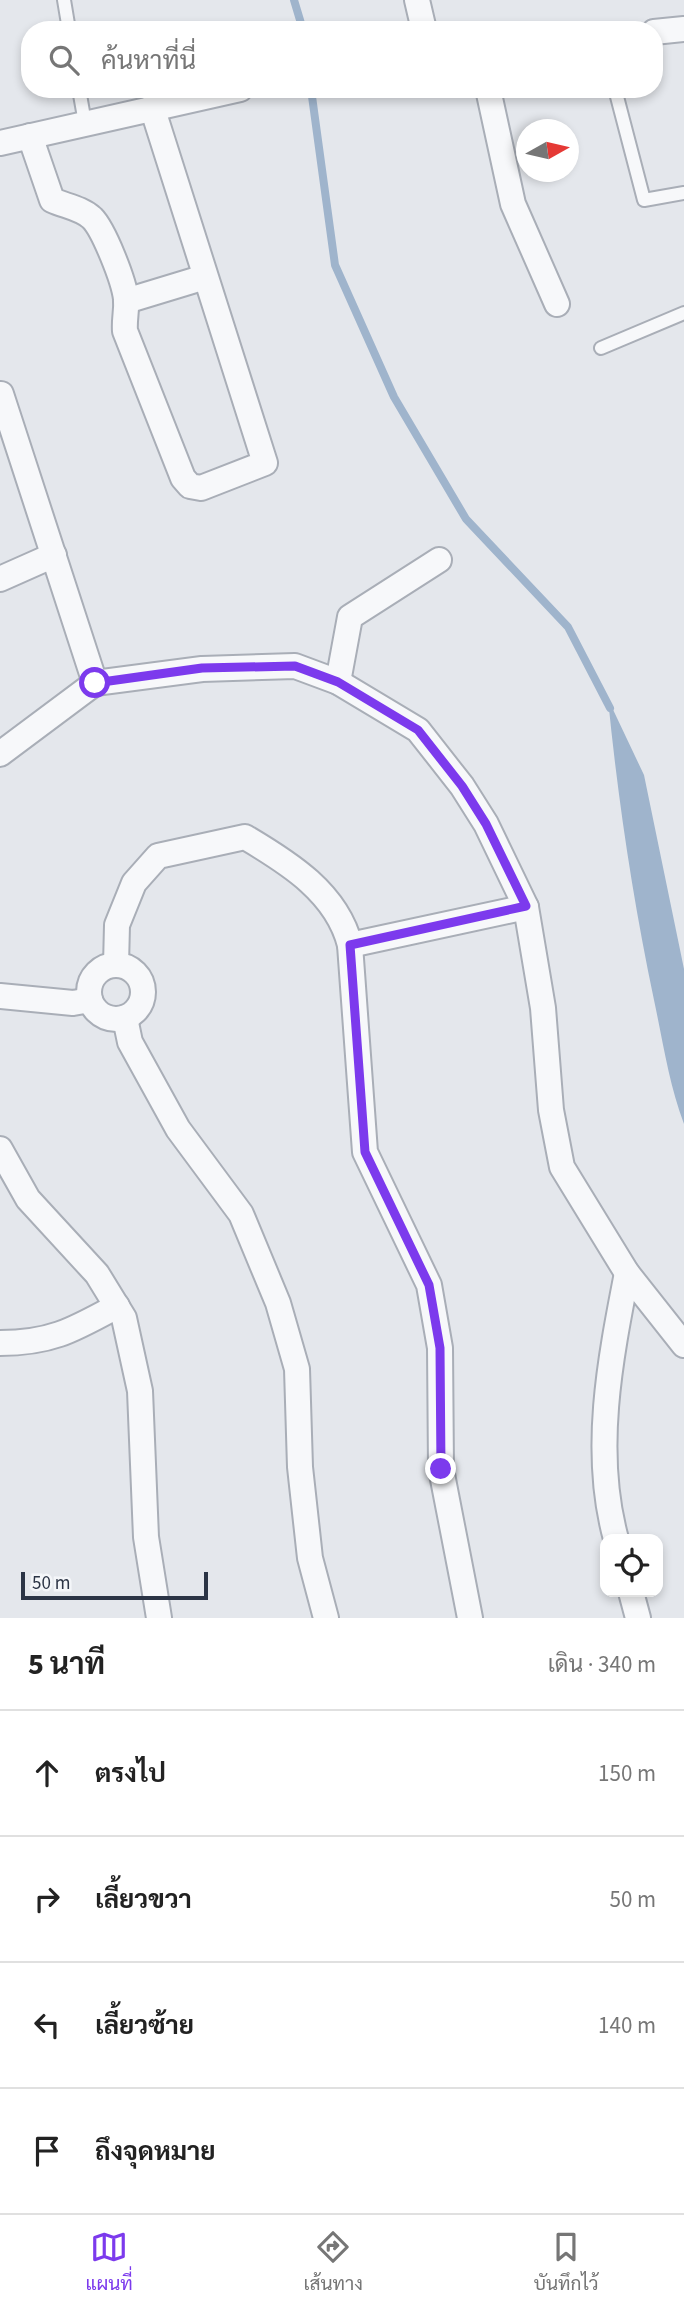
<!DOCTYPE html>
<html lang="th">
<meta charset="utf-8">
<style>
:root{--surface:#fff;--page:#f6f6f6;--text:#222;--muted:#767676;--line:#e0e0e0;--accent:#7c3aed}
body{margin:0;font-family:"Source Sans 3",Sarabun,sans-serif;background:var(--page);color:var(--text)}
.controls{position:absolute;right:21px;bottom:21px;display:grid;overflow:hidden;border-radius:14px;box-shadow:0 4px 10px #0003}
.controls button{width:63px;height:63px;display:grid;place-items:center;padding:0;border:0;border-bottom:2px solid var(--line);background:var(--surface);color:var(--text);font:35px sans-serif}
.compass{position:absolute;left:516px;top:119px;width:63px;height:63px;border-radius:50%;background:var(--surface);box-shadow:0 4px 10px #0003;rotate:82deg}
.scale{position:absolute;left:21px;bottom:18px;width:187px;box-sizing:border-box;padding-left:7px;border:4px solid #2b3445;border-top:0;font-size:19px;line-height:24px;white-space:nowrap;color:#2b3445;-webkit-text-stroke:5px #f4f6f9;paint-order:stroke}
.stop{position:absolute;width:21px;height:21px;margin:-16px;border:5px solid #7c3aed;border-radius:50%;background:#fff}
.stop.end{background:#7c3aed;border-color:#fff;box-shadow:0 2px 7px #0008}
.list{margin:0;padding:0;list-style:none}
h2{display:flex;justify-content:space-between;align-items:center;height:91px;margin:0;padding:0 28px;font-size:30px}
h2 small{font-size:23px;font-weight:400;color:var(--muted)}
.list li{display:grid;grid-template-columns:46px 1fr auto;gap:21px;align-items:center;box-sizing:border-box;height:126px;padding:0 28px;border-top:2px solid var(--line)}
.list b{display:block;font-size:26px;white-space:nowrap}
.list em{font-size:23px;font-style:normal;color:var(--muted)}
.icon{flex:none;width:38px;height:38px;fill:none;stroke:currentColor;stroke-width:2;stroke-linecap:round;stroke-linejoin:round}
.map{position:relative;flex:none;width:684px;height:1618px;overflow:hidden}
.search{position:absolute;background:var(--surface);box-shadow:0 4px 10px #0003;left:21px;right:21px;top:21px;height:77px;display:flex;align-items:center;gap:18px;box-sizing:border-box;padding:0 24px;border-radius:28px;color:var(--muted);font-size:26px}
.sheet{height:595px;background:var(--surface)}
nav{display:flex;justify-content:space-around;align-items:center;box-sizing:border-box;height:98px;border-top:2px solid var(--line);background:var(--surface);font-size:19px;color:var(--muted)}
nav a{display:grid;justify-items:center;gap:4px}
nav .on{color:var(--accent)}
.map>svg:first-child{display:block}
.water{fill:#9fb4cc}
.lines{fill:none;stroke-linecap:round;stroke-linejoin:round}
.stream{stroke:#9fb4cc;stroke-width:8}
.lane-casing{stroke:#a9aeb7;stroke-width:16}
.street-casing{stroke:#a9aeb7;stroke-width:28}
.lane{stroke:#f7f8fa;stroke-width:12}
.street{stroke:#f7f8fa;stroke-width:24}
.route{stroke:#7c3aed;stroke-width:9}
</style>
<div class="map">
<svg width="684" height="1618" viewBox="0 0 684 1618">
<rect width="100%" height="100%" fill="#e4e7ec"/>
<!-- water -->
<path class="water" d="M608 699 644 775 684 969V1124C669 1084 663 1042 654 1000 633 900 618 800 608 699Z"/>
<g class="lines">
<!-- stream -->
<g class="stream">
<path d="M294 0 303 30"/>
<path d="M311 89 335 265 394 397 466 519 568 627 610 708"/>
</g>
<!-- lane casing -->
<g class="lane-casing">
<g id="lane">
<path d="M64 0 69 30"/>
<path d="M79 89 85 123"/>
<path d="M615 89 644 200 684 193"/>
<path d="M601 348 684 313"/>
</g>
</g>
<!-- street casing -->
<g class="street-casing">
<g id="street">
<path d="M417 0 424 30"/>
<path d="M654 32 684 29"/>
<path d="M488 89 513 204 557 304"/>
<path d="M30 136 52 200C65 206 81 208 92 218 104 230 124 281 126 299 127 309 124 320 125 331L183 478 190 486 201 488 265 463 152 107"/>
<path d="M0 143 240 89"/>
<path d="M126 301 205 277"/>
<path d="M1 394 95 683"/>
<path d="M0 579 54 555"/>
<path d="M338 682 350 617 439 560"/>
<path d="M0 754 95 683 202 669 295 666 338 682 418 730 462 786 486 824 526 907 543 1008 551 1110 562 1167 627 1273 684 1345"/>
<path d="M350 945 526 907"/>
<circle cx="116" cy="992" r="27"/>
<path d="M116 965 117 925 134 883 158 856 245 837C289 863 337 893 350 945L365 1152 429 1285 440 1348 441 1469 470 1618"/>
<path d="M0 996 73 1003 90 1000"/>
<path d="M125 1018 130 1042 178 1129 241 1214 278 1303 297 1369 300 1467 310 1558 326 1618"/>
<path d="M0 1149 28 1199 97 1274 124 1318 140 1391 146 1537 159 1618"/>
<path d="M0 1343C51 1343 73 1330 117 1306"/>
<path d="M616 1539C592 1452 610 1360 627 1273"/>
<path d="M631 1592 638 1618"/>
</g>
</g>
<!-- lane -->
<use href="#lane" class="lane"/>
<!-- street -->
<use href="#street" class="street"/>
</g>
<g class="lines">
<!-- route -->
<path class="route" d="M95 683 202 668 295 666 338 682 418 730 462 786 486 824 526 906 350 945 365 1152 429 1285 440 1348 441 1469"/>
</g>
</svg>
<div class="controls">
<button><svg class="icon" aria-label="locate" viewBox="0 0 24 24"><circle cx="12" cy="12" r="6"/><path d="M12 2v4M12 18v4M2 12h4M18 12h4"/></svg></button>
</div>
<svg class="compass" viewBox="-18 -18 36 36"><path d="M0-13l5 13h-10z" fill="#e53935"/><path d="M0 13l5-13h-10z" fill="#767676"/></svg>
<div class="scale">50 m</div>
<div class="stop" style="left:95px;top:683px"></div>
<div class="stop end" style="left:441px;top:1469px"></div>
<div class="search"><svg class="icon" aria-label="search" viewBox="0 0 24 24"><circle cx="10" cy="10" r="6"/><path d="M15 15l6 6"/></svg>ค้นหาที่นี่</div>
</div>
<section class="sheet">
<h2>5 นาที<small>เดิน · 340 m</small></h2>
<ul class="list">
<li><svg class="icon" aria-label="ahead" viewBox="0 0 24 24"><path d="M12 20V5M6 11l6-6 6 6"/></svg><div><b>ตรงไป</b></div><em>150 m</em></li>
<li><svg class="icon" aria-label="right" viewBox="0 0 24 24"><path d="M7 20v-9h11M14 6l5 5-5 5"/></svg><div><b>เลี้ยวขวา</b></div><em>50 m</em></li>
<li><svg class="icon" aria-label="left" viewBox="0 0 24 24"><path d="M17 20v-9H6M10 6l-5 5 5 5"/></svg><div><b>เลี้ยวซ้าย</b></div><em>140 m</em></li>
<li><svg class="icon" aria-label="arrive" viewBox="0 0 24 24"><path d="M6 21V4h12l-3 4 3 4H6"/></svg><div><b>ถึงจุดหมาย</b></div></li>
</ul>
</section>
<nav>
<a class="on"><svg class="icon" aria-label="map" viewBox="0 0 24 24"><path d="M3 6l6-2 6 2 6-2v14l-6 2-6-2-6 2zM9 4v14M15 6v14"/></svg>แผนที่</a>
<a><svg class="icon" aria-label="directions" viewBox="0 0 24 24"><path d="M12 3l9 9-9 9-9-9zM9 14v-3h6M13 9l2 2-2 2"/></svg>เส้นทาง</a>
<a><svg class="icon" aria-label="saved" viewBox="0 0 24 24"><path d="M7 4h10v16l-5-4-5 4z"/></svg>บันทึกไว้</a>
</nav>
